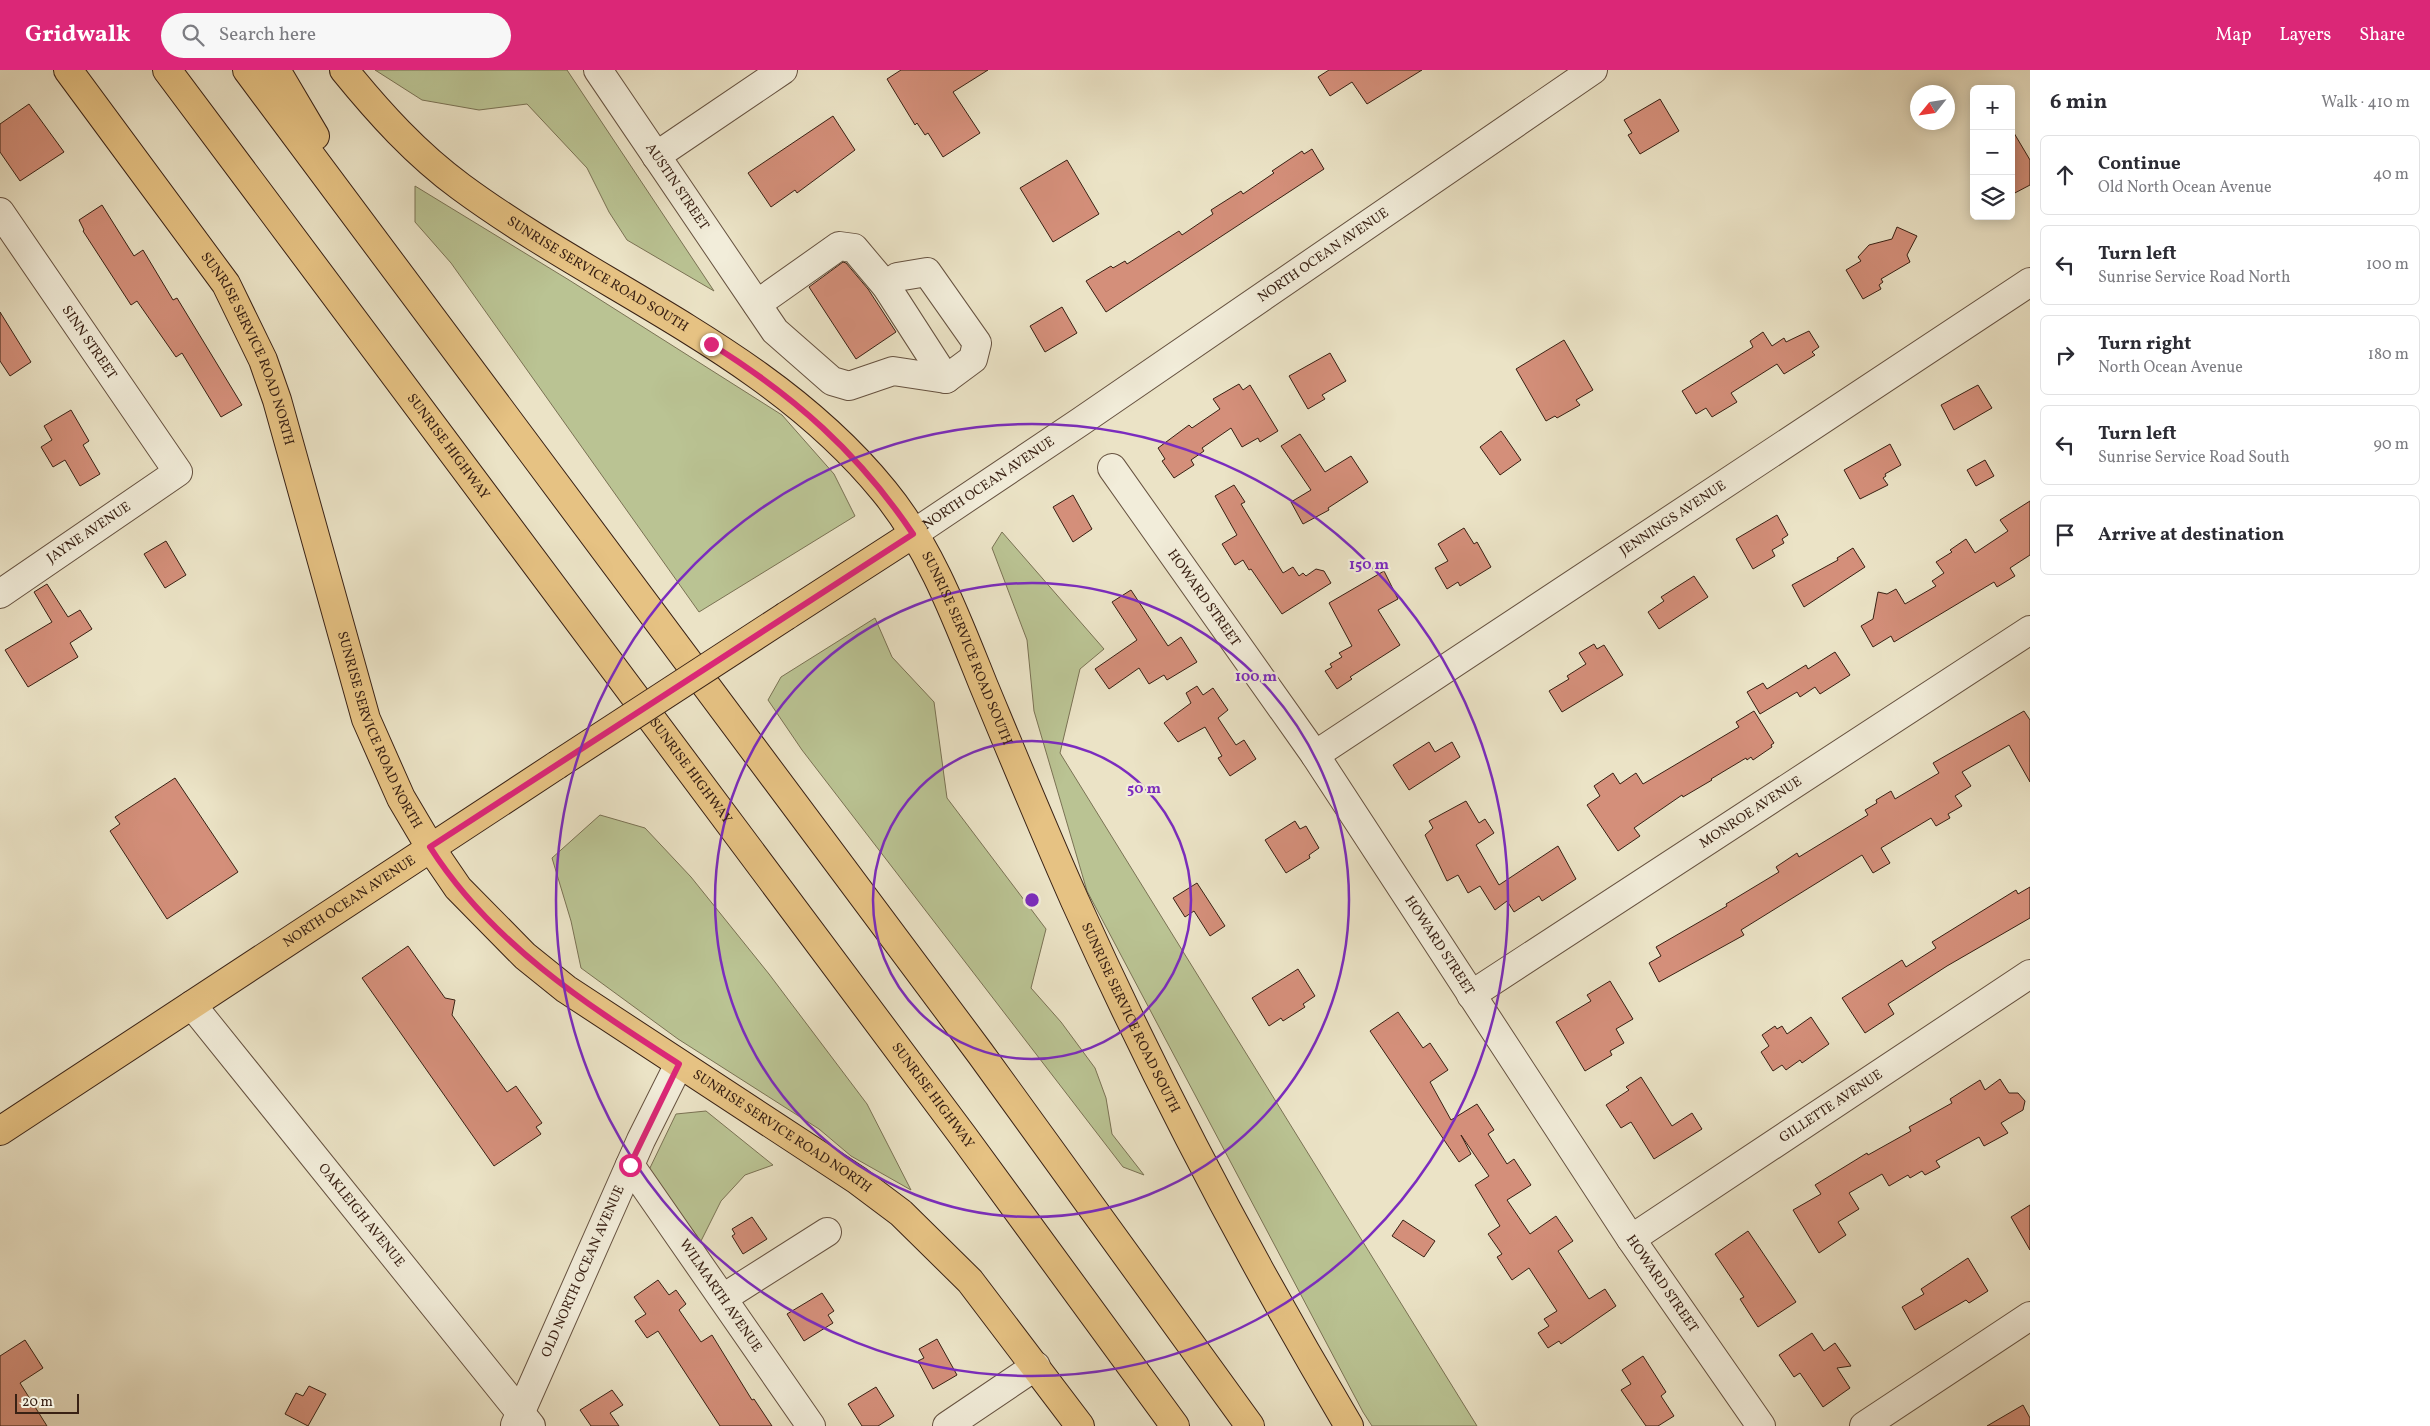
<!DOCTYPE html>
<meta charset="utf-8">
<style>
:root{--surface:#fff;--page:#f7f7f7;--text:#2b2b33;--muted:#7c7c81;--line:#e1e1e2;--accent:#db2777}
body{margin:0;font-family:Vollkorn,serif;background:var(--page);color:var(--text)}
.controls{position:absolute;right:15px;top:15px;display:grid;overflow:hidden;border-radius:8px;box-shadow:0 2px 12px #0003}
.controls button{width:45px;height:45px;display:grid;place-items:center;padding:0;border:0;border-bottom:1px solid var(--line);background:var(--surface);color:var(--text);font:25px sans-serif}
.compass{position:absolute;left:1910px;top:15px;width:45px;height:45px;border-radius:50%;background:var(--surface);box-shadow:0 2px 12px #0003;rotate:240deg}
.scale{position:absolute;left:15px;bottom:12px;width:64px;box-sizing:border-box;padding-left:5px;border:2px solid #392114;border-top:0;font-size:14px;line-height:18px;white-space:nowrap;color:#392114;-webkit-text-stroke:4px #f2edda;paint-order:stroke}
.stop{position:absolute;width:15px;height:15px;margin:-11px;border:4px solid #db2777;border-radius:50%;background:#fff}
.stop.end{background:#db2777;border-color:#fff;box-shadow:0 1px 5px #0008}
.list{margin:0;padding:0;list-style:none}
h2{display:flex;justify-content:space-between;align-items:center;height:65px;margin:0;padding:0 20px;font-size:21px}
h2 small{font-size:16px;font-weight:400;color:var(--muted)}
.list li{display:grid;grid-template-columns:32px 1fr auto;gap:15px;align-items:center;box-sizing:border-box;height:80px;margin:0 10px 10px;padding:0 10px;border:1px solid var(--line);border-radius:8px}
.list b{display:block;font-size:19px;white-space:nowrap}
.list p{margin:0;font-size:16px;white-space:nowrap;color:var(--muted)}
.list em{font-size:16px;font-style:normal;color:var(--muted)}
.icon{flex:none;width:28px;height:28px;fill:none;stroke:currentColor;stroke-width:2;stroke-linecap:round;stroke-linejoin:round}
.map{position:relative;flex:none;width:2030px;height:1356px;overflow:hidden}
header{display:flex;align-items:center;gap:30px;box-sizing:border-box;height:70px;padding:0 25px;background:var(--accent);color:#fff}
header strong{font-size:24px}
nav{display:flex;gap:28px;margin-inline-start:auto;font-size:18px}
.search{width:350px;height:45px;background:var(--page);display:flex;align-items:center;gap:12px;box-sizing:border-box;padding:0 18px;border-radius:28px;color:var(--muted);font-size:19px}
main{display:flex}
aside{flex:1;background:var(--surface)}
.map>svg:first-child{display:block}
.green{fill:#bac393;stroke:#7a7254}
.building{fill:#d48f7a;stroke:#392114}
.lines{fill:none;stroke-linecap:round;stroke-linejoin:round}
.minor-casing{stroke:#665240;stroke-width:30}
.major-casing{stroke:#392114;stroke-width:30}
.highway-casing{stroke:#392114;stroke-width:30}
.minor{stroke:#f2edda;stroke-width:28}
.major{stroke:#e6c283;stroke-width:28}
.highway{stroke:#e6c283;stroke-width:28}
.major-bridge-casing{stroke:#392114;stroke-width:30;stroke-linecap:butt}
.major-bridge{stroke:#e6c283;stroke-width:28}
.route{stroke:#db2777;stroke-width:6}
.ring{fill:none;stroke:#7b2cbf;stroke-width:2.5}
.labels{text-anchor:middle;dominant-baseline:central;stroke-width:4.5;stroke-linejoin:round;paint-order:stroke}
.street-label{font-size:14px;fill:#392114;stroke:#f2edda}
.centre{fill:#7b2cbf;stroke:#f2edda;stroke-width:2.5}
.ring-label{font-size:15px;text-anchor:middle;font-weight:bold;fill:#7b2cbf;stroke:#f2edda;stroke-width:4.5;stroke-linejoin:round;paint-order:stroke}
</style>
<header>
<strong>Gridwalk</strong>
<div class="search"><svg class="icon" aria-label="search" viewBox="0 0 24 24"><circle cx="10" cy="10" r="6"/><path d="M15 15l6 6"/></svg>Search here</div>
<nav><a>Map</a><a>Layers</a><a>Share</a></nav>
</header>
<main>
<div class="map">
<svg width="2030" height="1356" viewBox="0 0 2030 1356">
<rect width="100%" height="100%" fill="#ebe3c6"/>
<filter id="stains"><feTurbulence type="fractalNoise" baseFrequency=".004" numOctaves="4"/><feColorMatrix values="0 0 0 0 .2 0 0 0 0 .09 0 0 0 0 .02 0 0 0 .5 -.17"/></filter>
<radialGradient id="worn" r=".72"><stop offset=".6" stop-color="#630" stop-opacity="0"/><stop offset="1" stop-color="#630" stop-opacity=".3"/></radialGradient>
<!-- green -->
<g class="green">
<path d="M375 0H567L714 221 627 170 609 142 587 98 527 34 479 40 422 30Z"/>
<path d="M415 116 569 210 782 345 834 404 855 446 699 542 451 193 415 152Z"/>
<path d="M1002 462 1104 579 1080 599 1060 683 1477 1356H1372L1363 1342 1087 821 1034 641 1027 570 992 478Z"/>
<path d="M875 548 892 587 934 632 947 728 1046 859 1031 918 1061 952 1095 998 1106 1028 1112 1064 1144 1105 1123 1097 802 680 768 630 781 607Z"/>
<path d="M600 745 645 758 691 807 769 904 867 1034 911 1120 851 1086 819 1059 678 969 581 898 571 851 552 788Z"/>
<path d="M706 1041 773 1095 745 1105 721 1131 701 1171 648 1102 676 1044Z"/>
</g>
<!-- building -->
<g class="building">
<path d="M901 0H988L953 22 980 63 943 87 928 63 925 65 917 53 915 55 887 9Z"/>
<path d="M1329 0H1422L1367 34 1352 12 1330 26 1318 7Z"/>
<path d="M1660 29 1679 61 1640 84 1628 65 1632 63 1624 50Z"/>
<path d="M29 34 64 82 20 111 0 82V54Z"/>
<path d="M833 46 855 80 797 123 795 120 771 137 748 103Z"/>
<path d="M2011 58 2030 90V115L2011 125Z"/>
<path d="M1312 79 1324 99 1106 242 1086 211 1111 196 1113 198 1125 191 1127 194 1179 161 1182 165 1213 144 1211 140 1241 121 1243 124 1274 103 1272 101 1302 81 1304 84Z"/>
<path d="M1067 90 1099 144 1053 172 1020 118Z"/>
<path d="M102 135 134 186 143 180 173 230 177 228 242 335 221 347 182 283 176 287 137 231 131 235 83 161 84 160 79 150Z"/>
<path d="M1897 157 1917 166 1907 185 1910 192 1881 209 1883 212 1879 215 1881 219 1863 229 1846 200 1861 191 1858 187 1869 175 1892 169Z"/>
<path d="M843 192 846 193 868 219 896 262 856 289 809 217Z"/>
<path d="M1062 237 1077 263 1045 282 1030 256Z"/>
<path d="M0 242 31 292 10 306 0 291Z"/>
<path d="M1809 261 1819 277 1812 282 1815 285 1784 304 1777 294 1731 323 1737 332 1712 347 1706 338 1696 344 1682 321 1753 277 1750 271 1763 262 1772 276 1784 268 1786 272Z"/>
<path d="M1564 270 1593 320 1576 330 1580 335 1557 348 1555 346 1546 351 1516 299Z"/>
<path d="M1330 283 1346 311 1322 325 1325 329 1308 339 1289 306Z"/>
<path d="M1239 314 1243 320 1250 315 1278 361 1260 372 1258 368 1242 377 1231 358 1202 378 1204 381 1191 390 1194 395 1174 408 1162 391 1165 389 1158 378 1189 355 1192 358 1220 339 1213 329Z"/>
<path d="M1978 315 1992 338 1954 360 1941 335Z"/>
<path d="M71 340 89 371 83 375 100 404 80 416 65 390 53 397 41 377 52 370 44 356Z"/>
<path d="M1501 361 1521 390 1500 405 1480 377Z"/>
<path d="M1300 364 1325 402 1351 386 1368 412 1328 438 1329 440 1303 454 1291 432 1311 420 1281 376Z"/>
<path d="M1890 374 1901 395 1885 404 1886 406 1883 408 1888 415 1860 429 1844 400Z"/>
<path d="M1985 390 1994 406 1976 416 1967 400Z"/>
<path d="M1234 415 1245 432 1241 434 1283 503 1293 497 1299 506 1303 503 1306 506 1316 499 1324 501 1331 513 1282 544 1251 499 1249 500 1243 490 1235 495 1222 474 1237 465 1215 426Z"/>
<path d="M1073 425 1092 459 1073 472 1053 437Z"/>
<path d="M2030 431V485L2010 498 2015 506 1997 517 1994 512 1894 572 1891 566 1873 577 1861 556 1873 549 1878 522 1887 524 1896 519 1905 534 1936 516 1932 511 1944 503 1936 492 1952 482 1950 480 1966 469 1975 483 2008 461 2000 450Z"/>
<path d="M1777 445 1788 465 1782 469 1784 473 1772 480 1775 486 1753 499 1736 469Z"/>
<path d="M1464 458 1474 474 1477 472 1491 497 1460 516 1458 512 1447 519 1435 498 1448 491 1438 474Z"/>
<path d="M166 471 186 505 165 518 144 484Z"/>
<path d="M1853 478 1865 497 1804 537 1792 515 1838 490 1837 488Z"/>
<path d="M1384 501 1398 529 1378 540 1400 575 1350 607 1352 609 1337 619 1325 601 1332 597 1330 594 1342 587 1339 583 1352 576 1329 533Z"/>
<path d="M1694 506 1708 527 1659 559 1648 542 1664 531 1661 527Z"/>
<path d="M47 514 68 547 80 540 92 559 70 573 78 587 28 617 5 580 52 552 34 522Z"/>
<path d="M1131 520 1168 576 1181 567 1197 592 1167 610 1164 605 1149 614 1139 598 1109 619 1095 599 1137 570 1112 532Z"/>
<path d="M1594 574 1597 579 1604 575 1623 605 1562 642 1549 621 1569 609 1567 606 1586 594 1579 583Z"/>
<path d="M1835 582 1850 605 1820 624 1815 617 1800 627 1797 622 1760 644 1747 622 1763 613 1767 619 1806 595 1808 599Z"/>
<path d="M1197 616 1203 625 1213 618 1228 640 1218 648 1236 675 1244 670 1256 689 1230 706 1218 688 1222 686 1205 657 1178 672 1164 653 1191 633 1186 623Z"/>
<path d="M1754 641 1774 673 1771 675 1772 677 1753 690 1751 687 1747 690 1746 688 1711 709 1712 710 1683 727 1682 725 1634 758 1640 766 1618 781 1587 735 1600 726 1594 716 1613 703 1620 714 1636 703 1643 714 1739 657 1736 652Z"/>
<path d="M2024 641 2030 650V712L2009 675 1962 702 1971 716 1955 726 1962 736 1948 744 1950 748 1936 756 1931 748 1881 778 1890 793 1873 803 1862 785 1741 860 1744 865 1659 912 1649 893 1661 886 1656 877 1727 836 1726 834 1779 802 1776 797 1797 783 1799 787 1868 745 1865 740 1877 733 1876 730 1891 721 1895 729 1939 703 1933 693Z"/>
<path d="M1429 672 1435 682 1452 672 1460 687 1409 720 1393 695Z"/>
<path d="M175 708 238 802 167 849 110 761 120 754 115 747Z"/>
<path d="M1466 731 1479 753 1485 749 1494 763 1476 775 1499 815 1558 776 1576 809 1542 831 1539 826 1514 842 1507 831 1495 840 1480 816 1468 823 1458 805 1447 811 1425 765 1433 758 1429 751Z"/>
<path d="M1295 751 1300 759 1306 756 1319 778 1309 785 1310 788 1286 803 1265 770Z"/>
<path d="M1197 813 1225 856 1210 866 1194 841 1185 847 1173 828Z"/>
<path d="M2030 817V848L1947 896 1888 934 1894 944 1865 963 1842 928 1902 890 1906 897 1936 878 1932 872 2016 820 2018 824Z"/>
<path d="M408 876 445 928 455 930 452 945 507 1022 516 1016 542 1053 536 1057 541 1064 494 1096 362 908Z"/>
<path d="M1298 899 1315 926 1303 934 1305 937 1283 951 1281 948 1269 956 1252 928Z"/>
<path d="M1610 911 1633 949 1616 959 1624 973 1610 981 1612 985 1585 1001 1556 952 1591 931 1587 925Z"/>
<path d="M1398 942 1423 978 1430 973 1448 1000 1430 1012 1451 1050 1477 1034 1494 1060 1488 1064 1507 1094 1514 1089 1531 1115 1507 1130 1530 1164 1556 1146 1573 1171 1558 1181 1589 1229 1605 1219 1616 1236 1561 1274 1559 1271 1548 1278 1538 1263 1549 1256 1544 1249 1557 1241 1529 1198 1512 1210 1497 1187 1502 1184 1488 1164 1500 1156 1475 1115 1489 1106 1461 1065 1471 1084 1459 1092 1370 961Z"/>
<path d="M1811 947 1829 974 1802 993 1800 990 1786 1000 1782 995 1773 1001 1761 982 1769 976 1762 965 1775 956 1777 959 1782 956 1787 964Z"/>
<path d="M1641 1007 1672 1056 1692 1043 1702 1059 1654 1089 1631 1052 1621 1058 1606 1035 1629 1020 1626 1017Z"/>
<path d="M2000 1009 2009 1023H2018L2025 1031 2023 1040 2001 1053 2008 1063 1984 1076 1979 1067 1936 1091 1940 1097 1925 1105 1922 1101 1910 1108 1908 1105 1889 1116 1882 1104 1849 1123 1859 1139 1838 1152 1846 1165 1819 1183 1793 1140 1821 1124 1815 1115 1867 1083 1868 1085 1911 1061 1909 1057 1952 1033 1950 1029 1980 1010 1985 1020Z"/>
<path d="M2030 1135V1180L2011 1147Z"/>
<path d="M752 1147 767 1169 743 1184 732 1166 735 1164 732 1159Z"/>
<path d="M1403 1150 1435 1171 1424 1187 1392 1166Z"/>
<path d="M1748 1161 1796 1232 1758 1257 1740 1229 1744 1227 1715 1184Z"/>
<path d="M1968 1188 1988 1221 1969 1233 1966 1230 1915 1260 1902 1237 1924 1224 1921 1219Z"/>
<path d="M658 1210 669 1225 676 1220 686 1234 679 1240 701 1272 712 1265 752 1330 754 1329 772 1356H720L658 1261 647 1268 635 1251 646 1244 634 1227Z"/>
<path d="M822 1223 834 1241 828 1245 833 1253 804 1271 787 1244Z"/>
<path d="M1812 1263 1824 1281 1835 1273 1851 1296 1837 1298 1850 1318 1823 1337 1800 1303 1794 1307 1779 1285Z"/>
<path d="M937 1269 957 1305 933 1319 918 1291 924 1288 919 1279Z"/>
<path d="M25 1270 43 1298 20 1313 47 1356H0V1286Z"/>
<path d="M1643 1286 1666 1322 1661 1326 1674 1346 1658 1356H1646L1621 1320 1631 1314 1622 1300Z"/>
<path d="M309 1316 326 1324 308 1356 285 1344 296 1323 303 1326Z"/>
<path d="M876 1317 894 1346 878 1356H862L848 1334Z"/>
<path d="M612 1320 623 1335 610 1343 619 1356H591L580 1340Z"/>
<path d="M2023 1335 2030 1348V1356H1987Z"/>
</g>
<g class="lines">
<!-- minor casing -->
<g class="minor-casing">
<g id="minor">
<path id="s1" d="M598 0 775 261 832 311 849 316 893 301 946 309 973 289 977 273 927 202 897 207 886 216"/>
<path d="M656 86 783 0"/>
<path id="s2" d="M0 142 178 402 0 524"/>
<path d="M757 234 839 176 854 178 886 216 946 309"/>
<path id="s3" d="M1112 398 1315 685 1631 1169 1761 1356"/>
<path id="s4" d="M913 464 1080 352 1593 0"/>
<path id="s5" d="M1315 685 2030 212"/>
<path id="s6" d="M1471 925 2030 560"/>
<path id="s7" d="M192 935 531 1356"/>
<path id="s8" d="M630 1095 811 1356"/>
<path id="s9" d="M1631 1169 2030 904"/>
<path d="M723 1228 827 1162"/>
<path id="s10" d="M515 1355 641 1070 679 994"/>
<path d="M947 1356 1036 1296"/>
<path d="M1864 1356 2030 1246"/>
</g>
</g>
<!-- major casing -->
<g class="major-casing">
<g id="major">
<path id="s11" d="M68 0 226 214 263 290 277 330 366 649 401 728 430 777 458 818 525 886 566 919 857 1110 901 1143 970 1211 1080 1356"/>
<path id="s12" d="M344 0C379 43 416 84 461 117 601 220 772 283 884 421 930 477 956 547 983 614 1013 686 1043 759 1075 831 1156 1011 1248 1186 1349 1356"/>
<path d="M786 546 913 464"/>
<path id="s13" d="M0 1061 557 695"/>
</g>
</g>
<!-- highway casing -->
<g class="highway-casing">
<g id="highway">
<path id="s14" d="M167 0 963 1066 1175 1356"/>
<path d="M247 0 980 983 1250 1356"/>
<path d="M276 0 315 66"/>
</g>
</g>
<!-- minor -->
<use href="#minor" class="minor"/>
<!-- major -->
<use href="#major" class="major"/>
<!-- highway -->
<use href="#highway" class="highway"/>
<!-- major-bridge casing -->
<g class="major-bridge-casing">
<path id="major-bridge" d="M557 695 786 546"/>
</g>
<!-- major-bridge -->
<use href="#major-bridge" class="major-bridge"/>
</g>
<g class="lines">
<!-- route -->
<path class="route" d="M630 1095 679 994C586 934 491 873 430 777L913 464C858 382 794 326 711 274"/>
</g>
<!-- distance rings -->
<g class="ring">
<circle cx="1032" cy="830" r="159"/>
<circle cx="1032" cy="830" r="317"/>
<circle cx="1032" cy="830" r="476"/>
</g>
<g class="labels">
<!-- street labels -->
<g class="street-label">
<text stroke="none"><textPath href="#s1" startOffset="141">AUSTIN STREET</textPath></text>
<text stroke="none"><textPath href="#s4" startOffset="496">NORTH OCEAN AVENUE</textPath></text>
<text stroke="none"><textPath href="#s12" startOffset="328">SUNRISE SERVICE ROAD SOUTH</textPath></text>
<text stroke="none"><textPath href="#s2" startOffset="158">SINN STREET</textPath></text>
<text stroke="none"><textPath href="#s11" startOffset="334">SUNRISE SERVICE ROAD NORTH</textPath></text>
<text stroke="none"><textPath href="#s14" startOffset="470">SUNRISE HIGHWAY</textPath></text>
<text stroke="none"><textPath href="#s4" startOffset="91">NORTH OCEAN AVENUE</textPath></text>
<text stroke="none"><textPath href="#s5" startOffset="429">JENNINGS AVENUE</textPath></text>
<text transform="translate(89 463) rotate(-34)">JAYNE AVENUE</text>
<text stroke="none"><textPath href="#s3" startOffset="159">HOWARD STREET</textPath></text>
<text stroke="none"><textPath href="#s12" startOffset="868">SUNRISE SERVICE ROAD SOUTH</textPath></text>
<text stroke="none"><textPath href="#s11" startOffset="739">SUNRISE SERVICE ROAD NORTH</textPath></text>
<text stroke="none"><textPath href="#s14" startOffset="875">SUNRISE HIGHWAY</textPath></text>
<text stroke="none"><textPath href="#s6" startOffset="334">MONROE AVENUE</textPath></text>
<text stroke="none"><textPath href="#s13" startOffset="418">NORTH OCEAN AVENUE</textPath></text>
<text stroke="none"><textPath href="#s3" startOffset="579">HOWARD STREET</textPath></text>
<text stroke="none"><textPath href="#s12" startOffset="1272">SUNRISE SERVICE ROAD SOUTH</textPath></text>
<text stroke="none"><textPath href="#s14" startOffset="1280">SUNRISE HIGHWAY</textPath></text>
<text stroke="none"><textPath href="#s9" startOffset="240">GILLETTE AVENUE</textPath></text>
<text stroke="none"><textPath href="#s11" startOffset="1324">SUNRISE SERVICE ROAD NORTH</textPath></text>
<text stroke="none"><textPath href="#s7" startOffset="270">OAKLEIGH AVENUE</textPath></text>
<text stroke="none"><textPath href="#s10" startOffset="168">OLD NORTH OCEAN AVENUE</textPath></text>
<text stroke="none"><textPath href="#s3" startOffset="984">HOWARD STREET</textPath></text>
<text stroke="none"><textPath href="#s8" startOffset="159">WILMARTH AVENUE</textPath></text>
</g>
</g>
<circle cx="1032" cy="830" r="8" class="centre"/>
<g class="ring-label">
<text x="1369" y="499">150 m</text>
<text x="1256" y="611">100 m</text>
<text x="1144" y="723">50 m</text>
</g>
<rect width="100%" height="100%" filter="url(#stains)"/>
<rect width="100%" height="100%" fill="url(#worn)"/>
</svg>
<div class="controls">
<button>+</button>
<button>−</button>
<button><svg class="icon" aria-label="layers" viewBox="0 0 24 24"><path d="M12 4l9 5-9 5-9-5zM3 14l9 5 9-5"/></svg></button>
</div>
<svg class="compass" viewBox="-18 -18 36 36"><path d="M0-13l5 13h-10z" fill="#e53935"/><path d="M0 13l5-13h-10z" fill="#7c7c81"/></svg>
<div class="scale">20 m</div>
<div class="stop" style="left:630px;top:1095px"></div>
<div class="stop end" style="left:711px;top:274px"></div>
</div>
<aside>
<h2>6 min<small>Walk · 410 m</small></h2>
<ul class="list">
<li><svg class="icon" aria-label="ahead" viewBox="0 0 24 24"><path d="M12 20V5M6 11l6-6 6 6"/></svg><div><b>Continue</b><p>Old North Ocean Avenue</p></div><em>40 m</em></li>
<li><svg class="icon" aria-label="left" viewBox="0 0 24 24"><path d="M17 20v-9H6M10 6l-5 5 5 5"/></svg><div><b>Turn left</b><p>Sunrise Service Road North</p></div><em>100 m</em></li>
<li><svg class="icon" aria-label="right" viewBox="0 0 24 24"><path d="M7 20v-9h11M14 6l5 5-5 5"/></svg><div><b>Turn right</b><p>North Ocean Avenue</p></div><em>180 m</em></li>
<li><svg class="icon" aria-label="left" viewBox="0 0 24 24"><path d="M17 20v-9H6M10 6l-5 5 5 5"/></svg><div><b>Turn left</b><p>Sunrise Service Road South</p></div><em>90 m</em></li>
<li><svg class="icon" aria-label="arrive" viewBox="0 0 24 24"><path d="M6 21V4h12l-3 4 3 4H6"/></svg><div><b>Arrive at destination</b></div></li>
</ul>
</aside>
</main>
